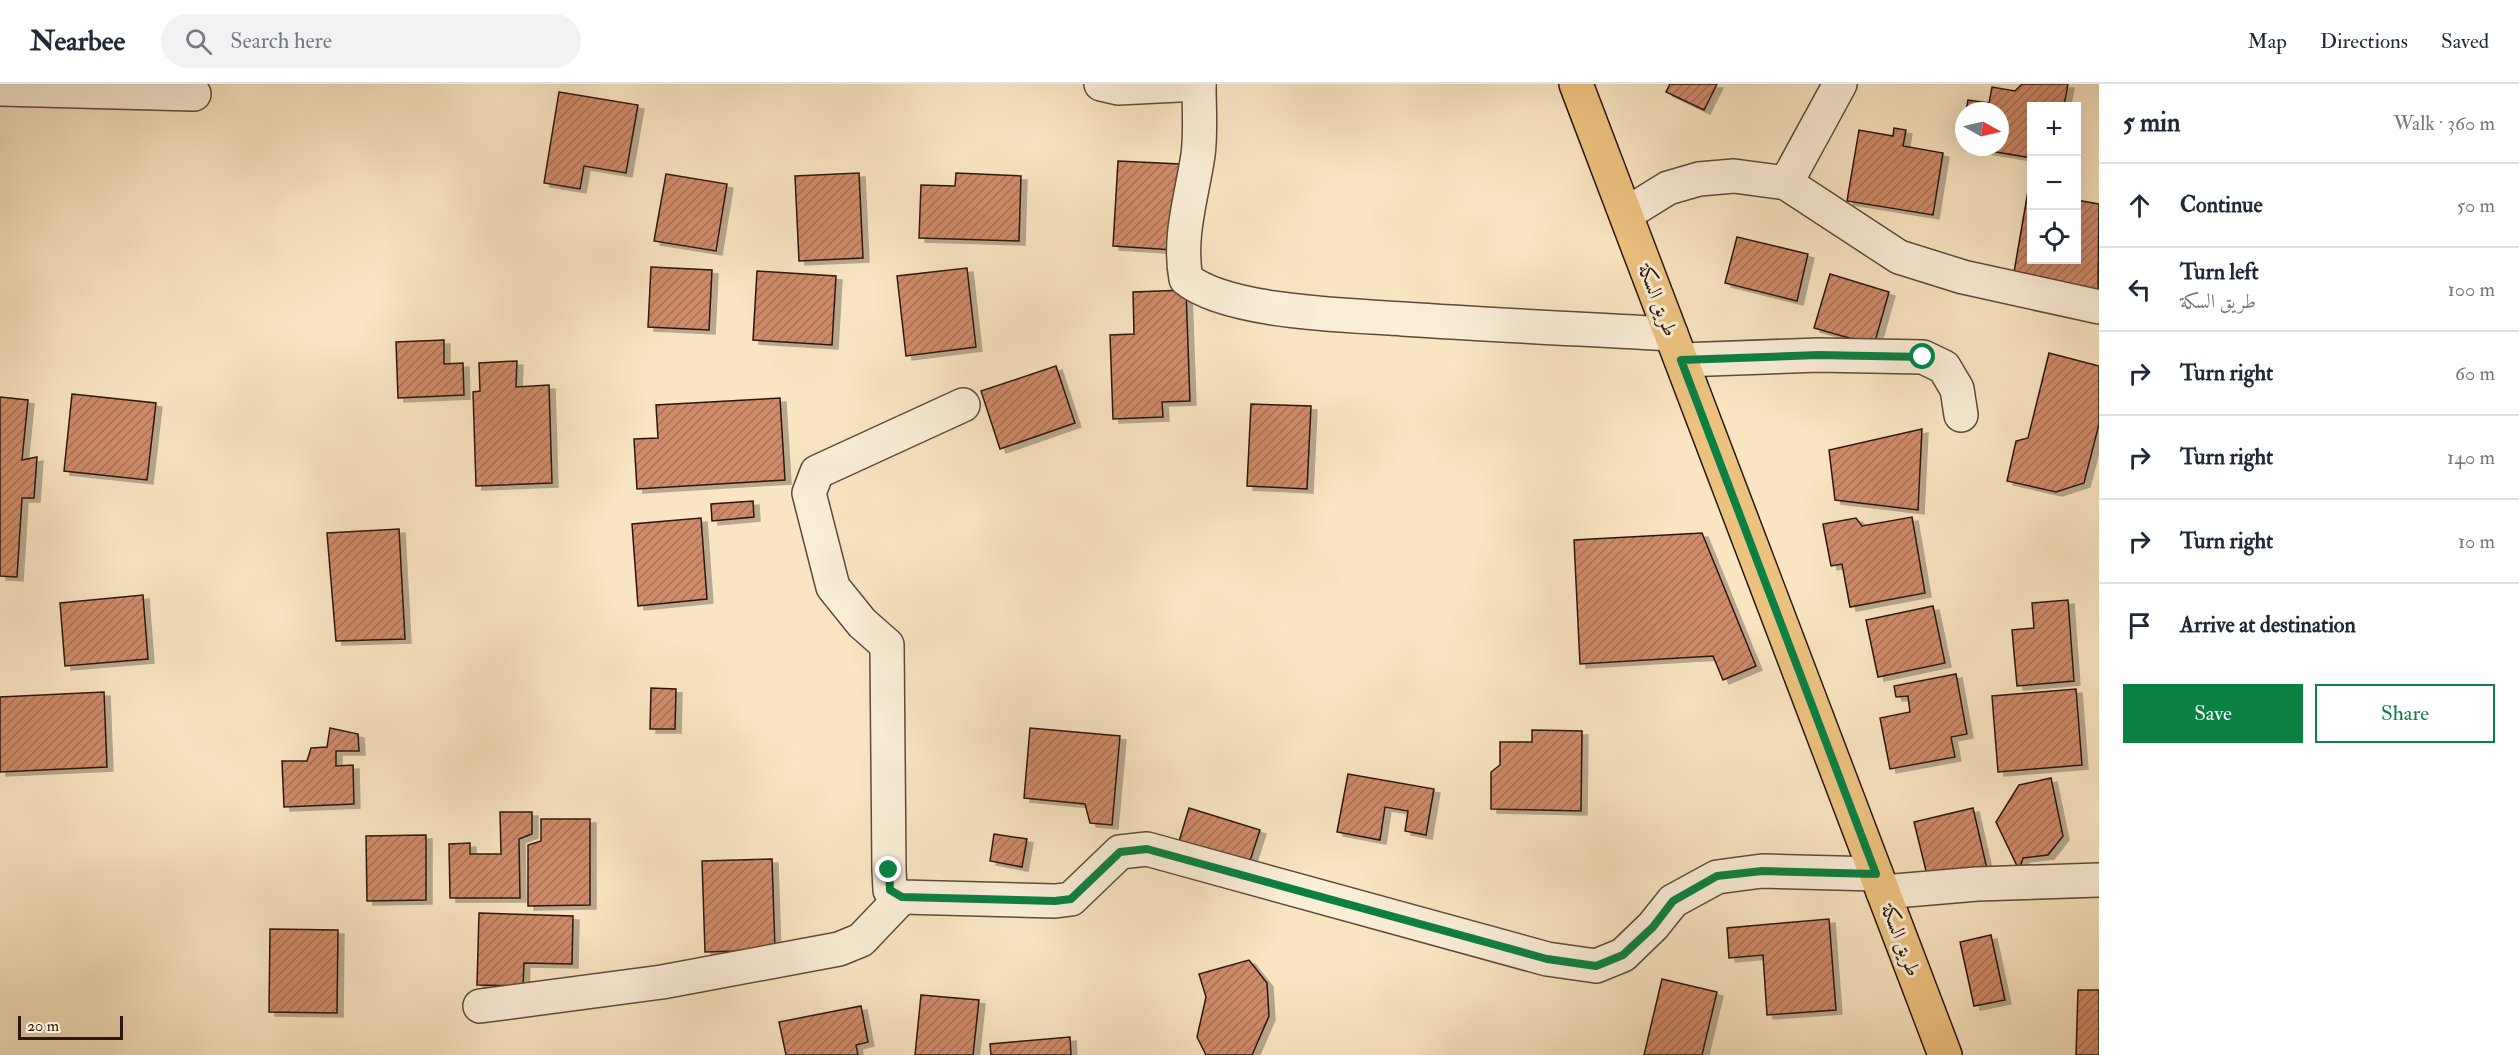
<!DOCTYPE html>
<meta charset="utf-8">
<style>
:root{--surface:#fff;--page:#f2f2f3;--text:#1f2937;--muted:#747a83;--line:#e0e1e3;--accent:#0b8043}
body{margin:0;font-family:"IM FELL Double Pica",Amiri,serif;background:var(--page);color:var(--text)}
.controls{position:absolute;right:18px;top:18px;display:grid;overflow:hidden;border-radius:0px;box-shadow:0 6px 24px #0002}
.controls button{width:54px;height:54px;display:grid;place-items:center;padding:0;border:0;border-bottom:2px solid var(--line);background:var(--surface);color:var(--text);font:30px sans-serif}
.compass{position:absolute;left:1955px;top:18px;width:54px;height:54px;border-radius:50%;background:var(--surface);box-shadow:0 6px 24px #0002;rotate:98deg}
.scale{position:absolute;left:18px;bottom:15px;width:105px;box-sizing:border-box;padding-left:6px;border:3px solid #2a180c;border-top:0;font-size:16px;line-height:21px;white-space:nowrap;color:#2a180c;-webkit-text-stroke:4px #fbeed7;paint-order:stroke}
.stop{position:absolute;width:18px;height:18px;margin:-14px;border:4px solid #0b8043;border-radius:50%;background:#fff}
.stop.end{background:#0b8043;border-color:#fff;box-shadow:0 2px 6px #0008}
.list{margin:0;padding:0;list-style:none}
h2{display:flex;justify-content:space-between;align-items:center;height:78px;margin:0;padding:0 24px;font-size:26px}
h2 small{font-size:20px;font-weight:400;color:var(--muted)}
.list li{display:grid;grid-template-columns:39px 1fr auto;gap:18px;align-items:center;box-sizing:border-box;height:84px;padding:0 24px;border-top:2px solid var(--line)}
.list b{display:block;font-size:22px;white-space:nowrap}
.list p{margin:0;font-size:20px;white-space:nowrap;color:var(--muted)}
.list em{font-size:20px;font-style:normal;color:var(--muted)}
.actions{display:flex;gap:12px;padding:18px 24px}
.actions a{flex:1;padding:14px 0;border:2px solid var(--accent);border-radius:0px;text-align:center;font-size:21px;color:var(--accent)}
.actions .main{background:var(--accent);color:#fff}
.icon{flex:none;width:33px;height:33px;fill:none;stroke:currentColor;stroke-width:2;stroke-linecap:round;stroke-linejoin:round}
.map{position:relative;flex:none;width:2099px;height:971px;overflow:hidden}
header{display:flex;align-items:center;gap:36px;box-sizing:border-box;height:84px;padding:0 30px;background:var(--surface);border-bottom:2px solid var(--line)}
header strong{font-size:28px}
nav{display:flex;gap:33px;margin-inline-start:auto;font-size:21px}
.search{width:420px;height:54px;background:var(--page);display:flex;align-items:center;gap:15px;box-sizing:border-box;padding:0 21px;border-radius:33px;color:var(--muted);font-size:22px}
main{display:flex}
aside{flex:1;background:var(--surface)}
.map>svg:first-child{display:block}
.building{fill:url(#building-hatch);stroke:#2a180c;stroke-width:1.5;filter:url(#shadow)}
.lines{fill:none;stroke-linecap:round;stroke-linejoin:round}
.street-casing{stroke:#5e4b39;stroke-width:36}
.primary-casing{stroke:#2a180c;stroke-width:36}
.street{stroke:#fbeed7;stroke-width:33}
.primary{stroke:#ecc280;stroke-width:33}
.route{stroke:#0b8043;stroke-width:8}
.labels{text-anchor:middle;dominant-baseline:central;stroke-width:6;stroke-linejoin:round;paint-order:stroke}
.street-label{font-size:20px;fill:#2a180c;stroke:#fbeed7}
</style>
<header>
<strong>Nearbee</strong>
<div class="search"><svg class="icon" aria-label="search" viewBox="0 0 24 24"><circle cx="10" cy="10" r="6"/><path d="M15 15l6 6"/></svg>Search here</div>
<nav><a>Map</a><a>Directions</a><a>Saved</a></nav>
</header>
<main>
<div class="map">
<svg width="2099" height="971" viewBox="0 0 2099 971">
<defs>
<pattern id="building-hatch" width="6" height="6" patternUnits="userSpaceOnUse" patternTransform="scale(1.5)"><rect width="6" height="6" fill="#cf8b6b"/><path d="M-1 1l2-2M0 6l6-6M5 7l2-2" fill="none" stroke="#a87156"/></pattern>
<filter id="shadow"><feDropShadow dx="6" dy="4" stdDeviation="0" flood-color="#0004"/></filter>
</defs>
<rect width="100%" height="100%" fill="#f9e5c1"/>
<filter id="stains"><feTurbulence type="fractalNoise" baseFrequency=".00333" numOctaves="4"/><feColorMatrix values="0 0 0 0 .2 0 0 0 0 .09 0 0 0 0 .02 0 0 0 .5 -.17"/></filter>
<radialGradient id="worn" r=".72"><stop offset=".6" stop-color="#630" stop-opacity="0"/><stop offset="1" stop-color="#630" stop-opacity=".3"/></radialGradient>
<!-- building -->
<g class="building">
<path d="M1670 0H1717L1704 26 1666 8Z"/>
<path d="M2022 0H2068L2064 22H2032V74L1966 63H2000V27H1966L1968 16 1989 19 1992 3 2015 7Z"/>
<path d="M559 8 638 21 626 89 584 82 580 105 544 99Z"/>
<path d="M1894 44 1906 46 1903 62 1943 69 1933 131 1847 117 1859 46 1893 52Z"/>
<path d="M1118 77 1180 80 1174 166 1113 162Z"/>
<path d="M859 89 863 174 799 177 795 92Z"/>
<path d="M956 89 1021 92 1019 157 919 154 921 101 955 102Z"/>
<path d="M666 90 727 100 716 167 654 157Z"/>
<path d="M2028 107 2032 108V176H2076V116L2099 120 2098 209 2013 194Z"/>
<path d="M1737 153 1808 170 1797 217 1725 199Z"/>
<path d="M651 183 712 186 709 246 648 243Z"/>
<path d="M967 184 976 263 906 272 897 192Z"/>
<path d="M757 187 836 192 832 261 753 256Z"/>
<path d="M1830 190 1889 208 1874 261 1814 244Z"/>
<path d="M1186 206 1190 317 1162 318 1163 333 1113 335 1110 251 1134 250 1133 208Z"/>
<path d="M444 256V280L463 279 464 311 398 314 396 258Z"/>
<path d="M2049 269 2099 282V340L2084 399 2056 408 2007 397 2016 357 2028 354Z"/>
<path d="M517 277 516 303 549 301 552 399 476 402 473 308 480 307 479 279Z"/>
<path d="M1056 282 1075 339 1000 365 981 307Z"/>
<path d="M72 310 156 319 147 396 64 387Z"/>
<path d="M0 313 28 316 22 376 37 373 34 414H22L17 493 0 492Z"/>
<path d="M780 314 785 396 637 405 634 355 658 354 656 321Z"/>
<path d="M1251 320 1311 322 1307 405 1247 402Z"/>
<path d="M1922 345 1918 426 1835 416 1829 366Z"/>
<path d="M753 417 754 433 712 437 711 420Z"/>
<path d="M1912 433 1925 509 1850 523 1842 480 1831 482 1823 440 1856 434 1862 442Z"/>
<path d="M701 434 707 515 638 522 632 440Z"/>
<path d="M399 445 405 555 336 557 327 449Z"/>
<path d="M1702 449 1756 582 1723 596 1713 572 1580 580 1574 456Z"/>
<path d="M143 511 148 575 65 582 60 519Z"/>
<path d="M2068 516 2074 597 2017 602 2012 546 2034 544 2032 519Z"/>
<path d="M1933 522 1945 579 1878 593 1866 536Z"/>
<path d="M1956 590 1967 650 1951 653 1955 673 1890 685 1880 634 1910 628 1908 612 1896 613 1894 602Z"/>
<path d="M651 604 676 605 675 645H650Z"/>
<path d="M2076 605 2082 681 1998 688 1992 612Z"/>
<path d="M104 608 107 683 0 688V613Z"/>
<path d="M330 644 358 650 359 667H336V682L353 681 354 720 284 723 282 677H307L311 664 327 663Z"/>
<path d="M1030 644 1120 652 1112 741 1090 739 1085 720 1024 714Z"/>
<path d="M1532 646 1582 647 1581 727 1491 725V688L1500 681V658H1532Z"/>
<path d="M1348 690 1434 705 1426 751 1405 747 1408 727 1385 723 1380 756 1337 748Z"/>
<path d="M2051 694 2063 752 2048 771 2023 774 2019 786 1996 738 2019 701Z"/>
<path d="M1189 724 1260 746 1247 786 1177 764Z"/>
<path d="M1973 724 1987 785 1929 799 1914 738Z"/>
<path d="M500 728H532V750L519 755 520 814H450L449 760 470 759V770H501Z"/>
<path d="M541 735H590V821L528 822V761L541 757Z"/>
<path d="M994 750 1027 755 1022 783 990 777Z"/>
<path d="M426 751V816L367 817 366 752Z"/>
<path d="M772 775 775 866 705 868 702 777Z"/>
<path d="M479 829 573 832 572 880 524 879 523 902 477 901Z"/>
<path d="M1829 835 1836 926 1767 931 1763 871 1729 874 1727 844Z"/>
<path d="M270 845 338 846 337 929 269 928Z"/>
<path d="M1991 851 2005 916 1974 922 1960 858Z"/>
<path d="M1249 876 1267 899 1269 932 1252 971H1206L1197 953 1206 913 1199 890Z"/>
<path d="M1662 895 1717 908 1702 971H1644Z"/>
<path d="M2078 906H2099V971H2076Z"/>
<path d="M921 911 979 916 973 971H915Z"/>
<path d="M861 922 868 958 856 961 858 971H786L779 938Z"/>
<path d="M1070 953 1071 971H991L990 960Z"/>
</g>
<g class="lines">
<!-- street casing -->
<g class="street-casing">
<g id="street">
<path d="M1101 0 1118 4 1199 0"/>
<path d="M1199 2C1199 24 1201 49 1198 71 1192 112 1178 153 1186 195 1228 229 1348 231 1403 235 1492 241 1582 245 1671 250"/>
<path d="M0 5 194 10"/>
<path d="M1786 99 1840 0"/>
<path d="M1626 130 1668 104 1699 95 1734 92 1786 99 1899 173 1963 193 2099 223"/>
<path d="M1681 276 1818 271 1923 273 1944 283 1957 305 1961 331"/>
<path d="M963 321 817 388 809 409 833 503 862 539 887 561 889 786 890 806 902 813 1055 817 1071 815 1120 768 1147 765 1547 875 1596 882 1623 871 1653 842 1673 817 1717 793 1762 787 1876 790"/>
<path d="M1883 808 1977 800 2099 796"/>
<path d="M480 922 662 898 839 865 861 856 902 813"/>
</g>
</g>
<!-- primary casing -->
<g class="primary-casing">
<path id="primary" d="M1576 0 1945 971"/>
</g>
<!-- street -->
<use href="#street" class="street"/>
<!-- primary -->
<use href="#primary" class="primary"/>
</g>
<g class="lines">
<!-- route -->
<path class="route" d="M889 786 890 806 902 813 1055 817 1071 815 1120 768 1147 765 1547 875 1596 882 1623 871 1653 843 1673 817 1717 792 1762 787 1876 790 1681 276 1818 271 1923 273"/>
</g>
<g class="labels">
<!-- street labels -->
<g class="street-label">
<text transform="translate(1658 216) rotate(69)">طريق السكة</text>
<text transform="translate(1901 856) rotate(69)">طريق السكة</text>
</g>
</g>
<rect width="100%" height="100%" filter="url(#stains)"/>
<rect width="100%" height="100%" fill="url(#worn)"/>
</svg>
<div class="controls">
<button>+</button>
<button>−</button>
<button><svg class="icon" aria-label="locate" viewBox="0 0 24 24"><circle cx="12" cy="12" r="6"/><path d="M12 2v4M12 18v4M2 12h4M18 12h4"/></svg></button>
</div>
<svg class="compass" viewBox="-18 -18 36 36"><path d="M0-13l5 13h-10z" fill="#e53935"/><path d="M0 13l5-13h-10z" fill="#747a83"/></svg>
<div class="scale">20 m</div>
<div class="stop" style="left:1923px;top:273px"></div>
<div class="stop end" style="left:889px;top:786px"></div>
</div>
<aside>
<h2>5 min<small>Walk · 360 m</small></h2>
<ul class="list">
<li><svg class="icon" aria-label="ahead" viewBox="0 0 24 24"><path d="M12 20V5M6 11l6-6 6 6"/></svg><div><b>Continue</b></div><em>50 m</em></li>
<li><svg class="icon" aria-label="left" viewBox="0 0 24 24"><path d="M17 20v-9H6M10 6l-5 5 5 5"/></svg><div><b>Turn left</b><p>طريق السكة</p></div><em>100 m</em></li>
<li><svg class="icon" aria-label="right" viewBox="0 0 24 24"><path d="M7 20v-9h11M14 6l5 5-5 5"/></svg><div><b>Turn right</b></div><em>60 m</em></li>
<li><svg class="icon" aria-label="right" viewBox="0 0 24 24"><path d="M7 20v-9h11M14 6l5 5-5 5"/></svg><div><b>Turn right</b></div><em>140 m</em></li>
<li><svg class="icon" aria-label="right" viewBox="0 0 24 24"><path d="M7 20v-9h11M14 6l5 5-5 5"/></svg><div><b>Turn right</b></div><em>10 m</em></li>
<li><svg class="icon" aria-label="arrive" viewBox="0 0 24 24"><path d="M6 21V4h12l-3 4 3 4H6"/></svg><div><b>Arrive at destination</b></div></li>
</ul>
<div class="actions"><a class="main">Save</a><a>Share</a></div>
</aside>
</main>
